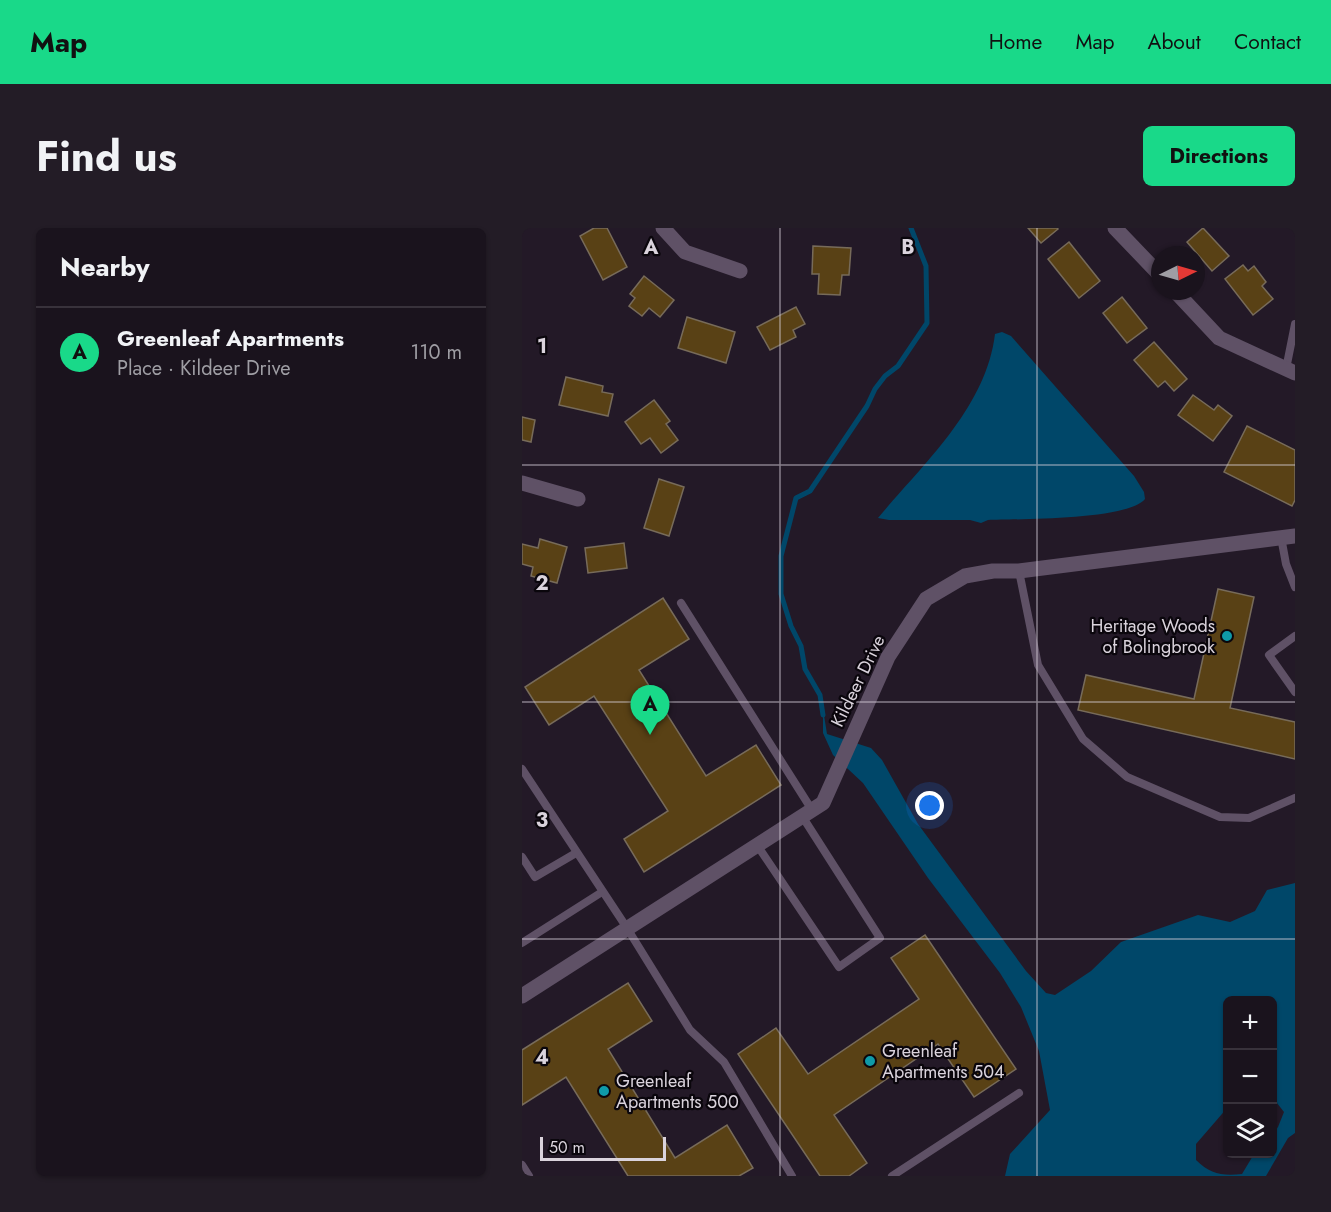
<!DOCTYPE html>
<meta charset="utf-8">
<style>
:root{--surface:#1a131d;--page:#231c26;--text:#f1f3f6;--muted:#9f9ea4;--line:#38323b;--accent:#19d989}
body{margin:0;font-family:Jost,sans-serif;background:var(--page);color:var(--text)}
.controls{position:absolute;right:18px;bottom:18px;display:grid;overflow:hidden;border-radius:9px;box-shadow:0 2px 4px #0004}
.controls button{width:54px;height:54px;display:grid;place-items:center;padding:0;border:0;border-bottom:2px solid var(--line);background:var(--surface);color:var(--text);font:30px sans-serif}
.compass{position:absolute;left:629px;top:18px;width:54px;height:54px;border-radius:50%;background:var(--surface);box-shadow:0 2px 4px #0004;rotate:85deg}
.scale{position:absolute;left:18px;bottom:15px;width:126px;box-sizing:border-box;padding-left:6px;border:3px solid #dad3dc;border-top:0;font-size:16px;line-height:21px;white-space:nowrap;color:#dad3dc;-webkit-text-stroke:4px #0a060c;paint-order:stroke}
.you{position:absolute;left:408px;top:578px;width:21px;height:21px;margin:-15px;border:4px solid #fff;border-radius:50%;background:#1a73e8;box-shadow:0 0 0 9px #1a73e833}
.badge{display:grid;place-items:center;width:39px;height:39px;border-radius:50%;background:var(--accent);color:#111;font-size:20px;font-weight:700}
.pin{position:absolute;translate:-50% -50px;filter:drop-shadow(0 2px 3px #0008)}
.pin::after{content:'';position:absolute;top:32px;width:21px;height:18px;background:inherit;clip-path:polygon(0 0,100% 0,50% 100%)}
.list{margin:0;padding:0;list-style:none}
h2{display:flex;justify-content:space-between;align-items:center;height:78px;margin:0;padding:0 24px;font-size:26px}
h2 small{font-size:20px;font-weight:400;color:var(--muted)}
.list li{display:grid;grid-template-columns:39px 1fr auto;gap:18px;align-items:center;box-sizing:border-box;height:90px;padding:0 24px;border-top:2px solid var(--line)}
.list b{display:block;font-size:22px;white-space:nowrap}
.list p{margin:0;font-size:20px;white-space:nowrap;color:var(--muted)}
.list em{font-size:20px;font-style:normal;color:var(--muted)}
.icon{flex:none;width:33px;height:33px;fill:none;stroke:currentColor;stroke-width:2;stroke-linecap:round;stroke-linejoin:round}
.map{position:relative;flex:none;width:773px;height:948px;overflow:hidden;border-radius:9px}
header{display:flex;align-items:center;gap:36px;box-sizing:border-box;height:84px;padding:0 30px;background:var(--accent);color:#111}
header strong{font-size:28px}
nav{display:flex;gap:33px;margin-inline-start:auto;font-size:21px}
.intro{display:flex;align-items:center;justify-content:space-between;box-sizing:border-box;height:144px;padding:0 36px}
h1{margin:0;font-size:42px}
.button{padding:15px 27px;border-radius:9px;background:var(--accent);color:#111;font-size:21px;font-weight:700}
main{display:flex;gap:36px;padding:0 36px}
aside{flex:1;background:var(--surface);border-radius:9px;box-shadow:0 2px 4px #0004}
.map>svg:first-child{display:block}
.water{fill:#004769;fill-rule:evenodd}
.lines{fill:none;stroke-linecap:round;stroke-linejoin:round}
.stream{stroke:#004769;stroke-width:5}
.building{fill:#594115;stroke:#776b5a;stroke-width:1.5}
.service{stroke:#5f5166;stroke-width:8}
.minor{stroke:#5f5166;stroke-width:15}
.tertiary{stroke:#5f5166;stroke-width:15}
.grid{fill:none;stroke:#dad3dc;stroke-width:1.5;stroke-opacity:0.55}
.culture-dot{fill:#0f9aa8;stroke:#0a060c;stroke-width:2}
.labels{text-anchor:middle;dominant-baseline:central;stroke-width:4.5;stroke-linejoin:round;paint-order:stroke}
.poi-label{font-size:18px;fill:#dad3dc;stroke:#0a060c;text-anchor:start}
.street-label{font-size:18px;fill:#dad3dc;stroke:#0a060c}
.grid-label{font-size:20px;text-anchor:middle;font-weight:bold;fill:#dad3dc;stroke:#0a060c;stroke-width:4.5;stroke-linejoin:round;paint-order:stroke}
</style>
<header>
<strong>Map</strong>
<nav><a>Home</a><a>Map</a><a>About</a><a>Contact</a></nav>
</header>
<div class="intro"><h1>Find us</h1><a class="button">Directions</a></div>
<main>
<aside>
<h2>Nearby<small></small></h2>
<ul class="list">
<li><span class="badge">A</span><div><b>Greenleaf Apartments</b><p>Place · Kildeer Drive</p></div><em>110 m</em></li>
</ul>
</aside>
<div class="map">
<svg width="773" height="948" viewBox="0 0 773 948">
<rect width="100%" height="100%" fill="#231927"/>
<!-- water -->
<g class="water">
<path d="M480 104 489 108 612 248 622 264 623 271C606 292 497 291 466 292L459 295 448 292H367L356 290C401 236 464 180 473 106Z"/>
<path d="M301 481 305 506 349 520 360 532 396 596 504 743 524 765 533 767 569 743 599 714 676 687 708 694 733 683 745 662 773 655V905L766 910 744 948H483L488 926 528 882 517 823 499 779 478 745 406 650 341 555 311 527 301 505ZM706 772H750L751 870 762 884 756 899 751 906 750 926H732L720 946C700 948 688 946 674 932V916L706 879Z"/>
</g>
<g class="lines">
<!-- stream -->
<path class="stream" d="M301 487 298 467 283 441 279 418 269 398 259 366V328L274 270 288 263 345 178 353 161 363 148 376 138 405 95 404 38 389 0"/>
</g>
<!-- building -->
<g class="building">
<path d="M72 0H85L105 39 81 52 58 8Z"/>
<path d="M506 0H535L536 1 519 15Z"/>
<path d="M681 0 707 28 690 43 665 14Z"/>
<path d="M547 14 578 53 557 70 526 31Z"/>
<path d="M291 18 329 20 327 47H320L318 67 296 66 297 46H290Z"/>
<path d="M721 37 726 43 732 38 744 54 740 58 751 71 731 87 703 51Z"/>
<path d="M122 48 152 72 138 89 127 80 120 88 107 78 113 70 108 66Z"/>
<path d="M600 69 625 100 605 115 581 85Z"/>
<path d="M274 79 283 96 271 102 274 109 248 122 235 99Z"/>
<path d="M165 89 213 104 204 135 156 120Z"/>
<path d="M632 114 665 151 652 163 643 153 636 159 612 132Z"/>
<path d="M44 149 81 158 80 164 91 166 86 188 37 177Z"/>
<path d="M671 167 692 182 696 177 710 188 691 213 656 187Z"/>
<path d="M132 172 148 193 144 196 156 212 139 225 128 210 119 216 103 194Z"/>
<path d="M0 189 13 192 9 214 0 212Z"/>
<path d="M725 198 773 222V272L770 278 702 244Z"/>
<path d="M137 251 162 259 147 308 122 300Z"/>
<path d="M18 311 45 319 35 355 9 348 11 339 0 336V316L16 320Z"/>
<path d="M102 315 105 340 66 345 63 320Z"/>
<path d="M696 361 732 369 708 480 773 494V531L556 482 564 447 672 471Z"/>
<path d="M141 370 167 411 117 442 184 548 234 517 259 557 122 644 102 611 146 583 72 468 27 497 3 459Z"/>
<path d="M403 707 494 841 452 869 416 816 312 887 345 935 327 948H298L216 826 254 800 286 846 397 771 369 730Z"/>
<path d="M106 755 130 793 86 821 153 930 205 897 231 940 217 948H106L44 849 0 877V822Z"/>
</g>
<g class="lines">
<!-- service -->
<g class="service">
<path d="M764 141 773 96"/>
<path d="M759 309 764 336 773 359"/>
<path d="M497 343 516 437 561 511 605 549 698 589 727 590 773 570"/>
<path d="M159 375 290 582"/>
<path d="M773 408 747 427 773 464"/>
<path d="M0 541 105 700 168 802 202 834 270 948"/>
<path d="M235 617 317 739 358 710 280 588"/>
<path d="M0 629 13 649 54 625"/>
<path d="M0 715 80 664"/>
<path d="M0 937 7 948"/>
<path d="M370 948 497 865"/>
</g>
<!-- minor -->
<g class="minor">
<path d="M141 0 163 24 218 43"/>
<path d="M0 255 56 271"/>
<path d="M0 768 301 575 366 429 404 371 443 348 471 343H497L773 308"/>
</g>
<!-- tertiary -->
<g class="tertiary">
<path d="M593 0 638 47"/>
<path d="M653 63 697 110 773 145"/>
</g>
</g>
<!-- grid -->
<path class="grid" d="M258 0V948M515 0V948M0 237H773M0 474H773M0 711H773"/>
<!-- markers -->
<g class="culture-dot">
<circle cx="705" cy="408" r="6"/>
<circle cx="348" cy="833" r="6"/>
<circle cx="82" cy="863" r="6"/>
</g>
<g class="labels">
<!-- poi labels -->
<g class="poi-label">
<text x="693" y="398" text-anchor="end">Heritage Woods<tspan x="693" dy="21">of Bolingbrook</tspan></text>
<text x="360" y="823">Greenleaf<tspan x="360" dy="21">Apartments 504</tspan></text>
<text x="94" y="853">Greenleaf<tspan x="94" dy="21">Apartments 500</tspan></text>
</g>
<!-- street labels -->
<g class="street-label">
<text transform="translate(336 453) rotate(-64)">Kildeer Drive</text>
</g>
</g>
<g class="grid-label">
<text x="129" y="26">A</text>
<text x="386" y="26">B</text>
<text x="20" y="125">1</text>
<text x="20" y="362">2</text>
<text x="20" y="599">3</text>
<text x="20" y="836">4</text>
</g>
</svg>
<div class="controls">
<button>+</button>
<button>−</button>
<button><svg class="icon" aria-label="layers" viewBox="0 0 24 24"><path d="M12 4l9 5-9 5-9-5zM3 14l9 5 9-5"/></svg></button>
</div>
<svg class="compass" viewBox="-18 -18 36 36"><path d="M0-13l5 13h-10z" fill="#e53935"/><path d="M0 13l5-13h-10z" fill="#9f9ea4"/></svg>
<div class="scale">50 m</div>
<div class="you"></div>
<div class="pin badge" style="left:128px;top:507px">A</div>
</div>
</main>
